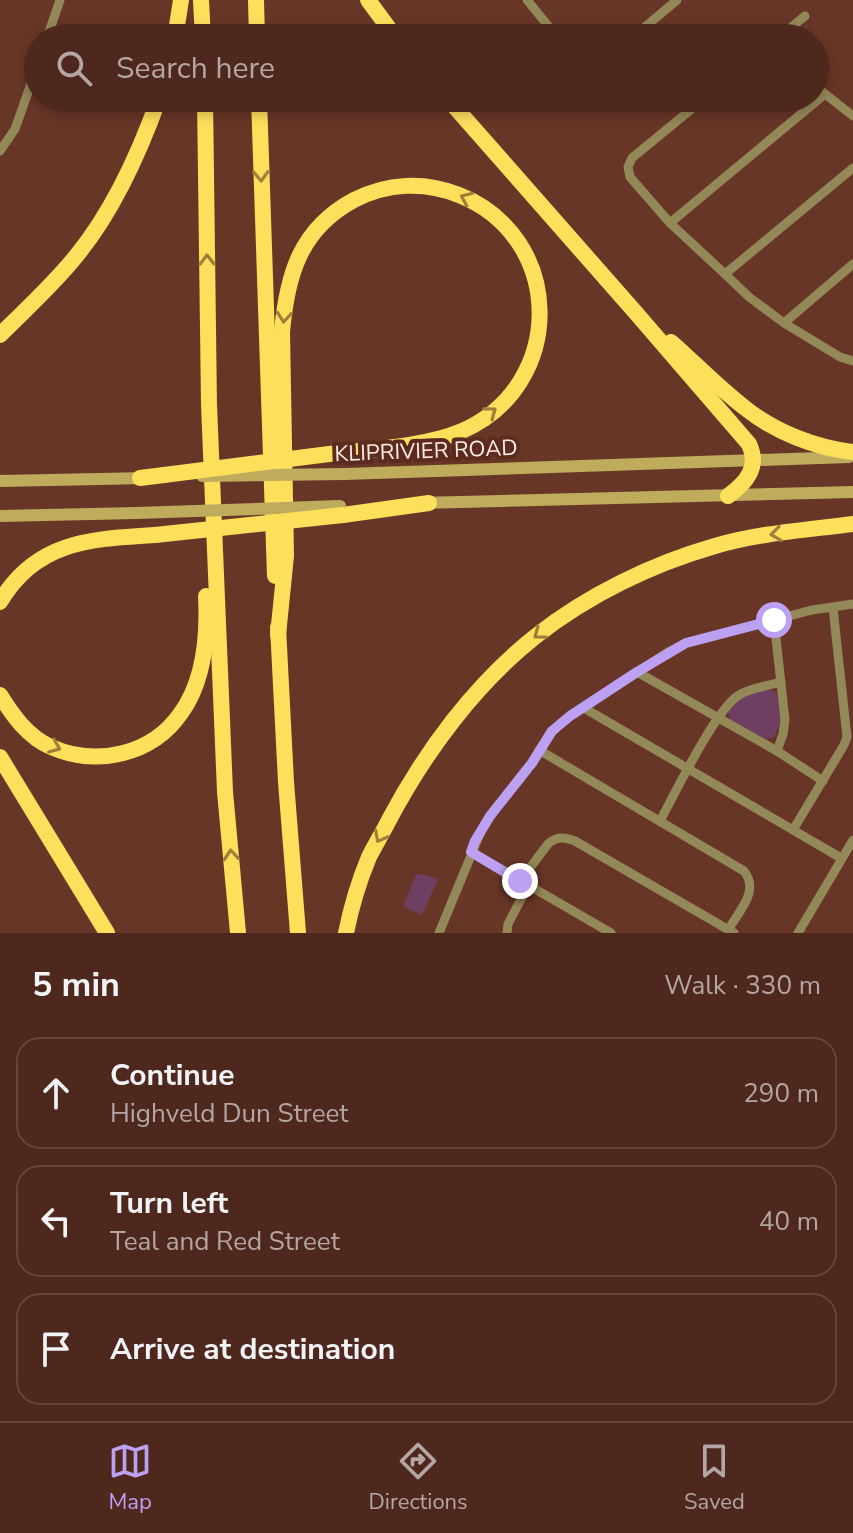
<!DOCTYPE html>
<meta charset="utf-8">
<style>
:root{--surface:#4e281d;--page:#58342a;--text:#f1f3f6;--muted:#b3a6a4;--line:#65443b;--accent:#bca0f2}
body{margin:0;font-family:"Nunito Sans",sans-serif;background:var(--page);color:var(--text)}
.stop{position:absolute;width:24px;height:24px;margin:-18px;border:6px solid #bca0f2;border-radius:50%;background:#fff}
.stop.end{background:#bca0f2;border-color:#fff;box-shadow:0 2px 8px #0008}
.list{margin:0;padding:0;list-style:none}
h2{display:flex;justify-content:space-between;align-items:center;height:104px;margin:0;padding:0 32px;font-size:34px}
h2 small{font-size:26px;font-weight:400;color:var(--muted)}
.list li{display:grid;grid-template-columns:52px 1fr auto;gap:24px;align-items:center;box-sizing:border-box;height:112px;margin:0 16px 16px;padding:0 16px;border:2px solid var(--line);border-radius:24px}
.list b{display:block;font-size:30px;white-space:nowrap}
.list p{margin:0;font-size:26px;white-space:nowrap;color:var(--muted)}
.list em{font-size:26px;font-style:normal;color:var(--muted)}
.icon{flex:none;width:44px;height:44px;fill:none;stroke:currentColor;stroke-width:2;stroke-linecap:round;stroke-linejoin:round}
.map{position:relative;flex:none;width:853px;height:933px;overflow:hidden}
.search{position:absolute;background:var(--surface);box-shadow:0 4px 12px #0003;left:24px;right:24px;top:24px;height:88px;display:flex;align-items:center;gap:20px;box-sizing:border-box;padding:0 28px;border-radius:44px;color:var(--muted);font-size:30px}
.sheet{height:488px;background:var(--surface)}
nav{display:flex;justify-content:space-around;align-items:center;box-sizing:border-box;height:112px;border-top:2px solid var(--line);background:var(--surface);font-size:22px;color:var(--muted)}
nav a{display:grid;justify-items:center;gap:4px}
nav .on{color:var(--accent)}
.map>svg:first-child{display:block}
.green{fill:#6f3f62}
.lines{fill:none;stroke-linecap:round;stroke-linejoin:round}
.street{stroke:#938857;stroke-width:9}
.secondary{stroke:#beac5c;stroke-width:12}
.highway{stroke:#fce05c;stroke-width:16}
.secondary-bridge{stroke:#beac5c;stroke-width:12}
.highway-bridge{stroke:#fce05c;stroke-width:16}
.oneway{stroke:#a47c39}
.route{stroke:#bca0f2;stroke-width:10}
.labels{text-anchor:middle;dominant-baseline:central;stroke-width:8;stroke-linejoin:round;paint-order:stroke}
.street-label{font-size:22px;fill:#ffebe6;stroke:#5c2b1d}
</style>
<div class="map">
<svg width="853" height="933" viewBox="0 0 853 933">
<rect width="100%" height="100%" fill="#683627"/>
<!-- green -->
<g class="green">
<path d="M770 689 776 693C781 708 784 726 772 738L762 739 731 720 727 711 744 695Z"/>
<path d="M417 873 438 879 422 915 403 906Z"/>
</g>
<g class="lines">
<!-- street -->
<g class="street">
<path d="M527 0 558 38"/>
<path d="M47 38 60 0"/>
<path d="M632 38 677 0"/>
<path d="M778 38 805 16"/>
<path d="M815 86 853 116"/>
<path d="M705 98 632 158 628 167 630 177 670 223 725 274 749 297 784 323 840 357 853 361"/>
<path d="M0 151 15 129 38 64"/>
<path d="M670 223 825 94"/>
<path d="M725 274 853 168"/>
<path d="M784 323 853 264"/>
<path d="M774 620 785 720 783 734 777 751"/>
<path d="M637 672 777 751 823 781"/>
<path d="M584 708 841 858"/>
<path d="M539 750 744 871C760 891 739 911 728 930"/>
<path d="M660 821C674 795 717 707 739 695 751 688 767 686 781 682"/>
<path d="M793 830 844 745 847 737 833 608"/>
<path d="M471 852 611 933"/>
<path d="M520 881 548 844C557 836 564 837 575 841L734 933"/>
<path d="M439 933 482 829 490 816 532 763 552 731 570 716 668 652 686 643 732 631 812 610 853 604"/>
<path d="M507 933 508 924 528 886"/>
<path d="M798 933 853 840"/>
</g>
<!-- secondary -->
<g class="secondary">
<path d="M345 474 849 457"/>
<path d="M0 481 149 478"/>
<path d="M420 503 853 492"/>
<path d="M0 516 136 513"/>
</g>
<!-- highway -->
<g class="highway">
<path d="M201 0 203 38"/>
<path d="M256 0 257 38"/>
<path d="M368 0 396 38"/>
<path d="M175 38 181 0"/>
<path d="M205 98 209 405 225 792 238 933"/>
<path d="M259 98 275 576"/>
<path d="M447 98 636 313 749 444C760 467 746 483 728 496"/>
<path d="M0 335C26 309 54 284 77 255 113 211 140 151 159 98"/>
<path d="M671 342C696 364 719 388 745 408 775 432 816 448 853 452"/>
<path d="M140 478 164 475"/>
<path d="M343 515 429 503"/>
<path d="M0 602C36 541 90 539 155 535"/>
<path d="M278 627 286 782 298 933"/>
<path d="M278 635 286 556 282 332C287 275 300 229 354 200 387 183 424 181 459 195 565 237 567 385 462 431 426 446 376 449 337 453"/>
<path d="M0 695C13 716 28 737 51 747 97 767 152 755 181 713 205 680 208 635 206 596"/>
<path d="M0 757 107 933"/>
<path d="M346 933C351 908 359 881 369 857 375 845 383 832 389 820 425 752 475 684 536 636 588 595 652 564 715 546 759 533 807 530 853 524"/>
</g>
<!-- secondary-bridge -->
<g class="secondary-bridge">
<path d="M202 476 345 474"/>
<path d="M136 513 340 506"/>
</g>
<!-- highway-bridge -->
<g class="highway-bridge">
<path d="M164 475 337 453"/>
<path d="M155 535 343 515"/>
</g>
</g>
<!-- one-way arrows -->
<defs><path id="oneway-chevron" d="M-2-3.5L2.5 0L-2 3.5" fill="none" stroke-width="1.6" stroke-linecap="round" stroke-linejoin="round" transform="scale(2)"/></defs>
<g class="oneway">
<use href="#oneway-chevron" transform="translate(261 176) rotate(88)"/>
<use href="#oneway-chevron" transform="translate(466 198) rotate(-156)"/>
<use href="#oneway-chevron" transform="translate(207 260) rotate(-91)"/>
<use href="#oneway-chevron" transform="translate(284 317) rotate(95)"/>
<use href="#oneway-chevron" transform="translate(491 412) rotate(-37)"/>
<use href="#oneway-chevron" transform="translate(776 534) rotate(172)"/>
<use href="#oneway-chevron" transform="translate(539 634) rotate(143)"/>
<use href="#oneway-chevron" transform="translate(55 747) rotate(22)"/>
<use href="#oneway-chevron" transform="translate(380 837) rotate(118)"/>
<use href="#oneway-chevron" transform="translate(231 855) rotate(-95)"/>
</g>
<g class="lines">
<!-- route -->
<path class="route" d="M520 881 471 852 475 841 490 816 532 763 552 731 570 716 637 672 686 643 774 620"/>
</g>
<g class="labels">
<!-- street labels -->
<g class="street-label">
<text transform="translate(426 451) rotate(-2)">KLIPRIVIER ROAD</text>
</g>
</g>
</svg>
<div class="stop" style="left:774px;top:620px"></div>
<div class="stop end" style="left:520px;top:881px"></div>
<div class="search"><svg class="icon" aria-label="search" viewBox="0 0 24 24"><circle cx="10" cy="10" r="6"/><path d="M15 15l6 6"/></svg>Search here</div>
</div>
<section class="sheet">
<h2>5 min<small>Walk · 330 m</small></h2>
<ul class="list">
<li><svg class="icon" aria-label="ahead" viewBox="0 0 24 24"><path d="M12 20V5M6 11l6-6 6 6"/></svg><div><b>Continue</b><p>Highveld Dun Street</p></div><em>290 m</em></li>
<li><svg class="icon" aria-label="left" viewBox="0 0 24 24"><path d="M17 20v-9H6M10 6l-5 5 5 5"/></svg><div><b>Turn left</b><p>Teal and Red Street</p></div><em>40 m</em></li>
<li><svg class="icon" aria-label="arrive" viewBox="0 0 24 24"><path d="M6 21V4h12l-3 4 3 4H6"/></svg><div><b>Arrive at destination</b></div></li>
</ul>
</section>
<nav>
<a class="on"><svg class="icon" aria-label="map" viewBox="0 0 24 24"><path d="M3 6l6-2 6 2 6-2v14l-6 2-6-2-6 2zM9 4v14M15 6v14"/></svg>Map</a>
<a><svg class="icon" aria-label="directions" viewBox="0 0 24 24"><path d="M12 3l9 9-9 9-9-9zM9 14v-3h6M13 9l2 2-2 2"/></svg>Directions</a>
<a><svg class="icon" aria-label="saved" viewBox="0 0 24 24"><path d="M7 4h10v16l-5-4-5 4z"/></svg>Saved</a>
</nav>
